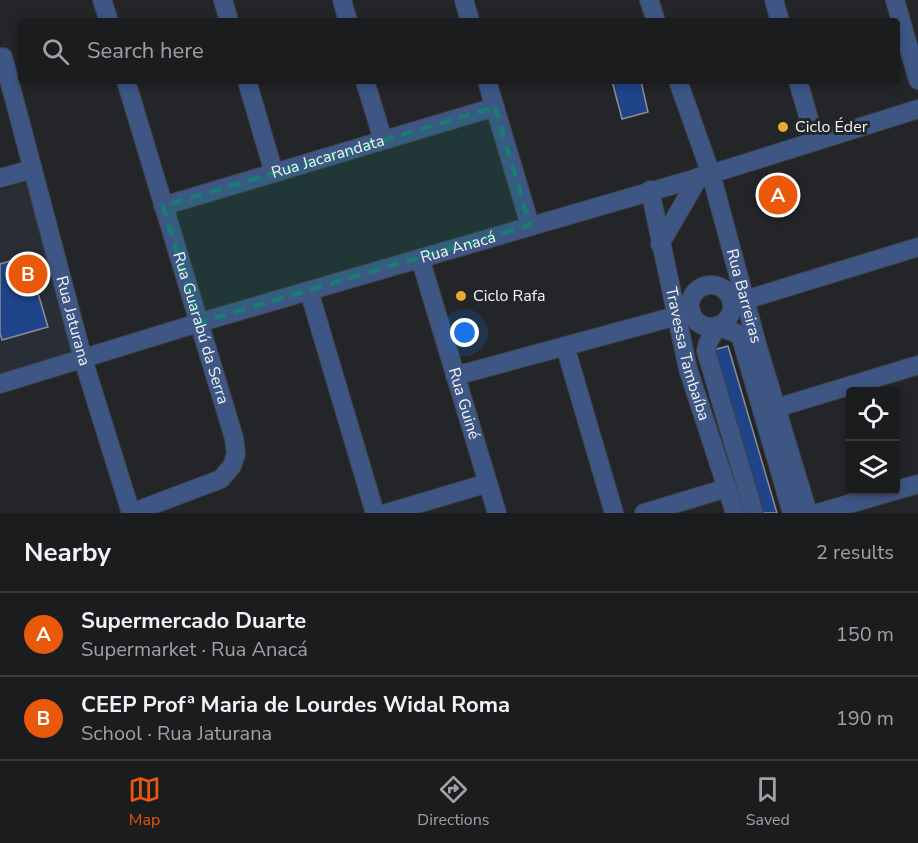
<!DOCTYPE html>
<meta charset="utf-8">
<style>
:root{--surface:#1a1c1e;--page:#232527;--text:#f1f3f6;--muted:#9fa1a4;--line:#383a3c;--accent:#ea580c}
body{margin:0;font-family:"Nunito Sans",sans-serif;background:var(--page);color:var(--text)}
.controls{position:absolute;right:18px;bottom:18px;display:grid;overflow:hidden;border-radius:6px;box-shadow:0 3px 9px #0003}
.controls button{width:54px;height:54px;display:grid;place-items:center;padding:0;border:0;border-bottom:2px solid var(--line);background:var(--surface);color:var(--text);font:30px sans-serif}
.you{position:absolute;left:465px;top:333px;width:21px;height:21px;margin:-15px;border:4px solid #fff;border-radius:50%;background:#1a73e8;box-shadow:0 0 0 9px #1a73e833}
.badge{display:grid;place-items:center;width:39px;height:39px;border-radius:50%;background:var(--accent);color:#fff;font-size:20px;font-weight:700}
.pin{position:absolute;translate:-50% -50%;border:3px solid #fff;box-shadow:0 2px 6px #0006}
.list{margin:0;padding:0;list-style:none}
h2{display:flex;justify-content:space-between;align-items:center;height:78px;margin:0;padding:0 24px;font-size:26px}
h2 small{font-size:20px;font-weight:400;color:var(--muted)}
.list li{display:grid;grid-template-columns:39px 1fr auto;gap:18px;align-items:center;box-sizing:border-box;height:84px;padding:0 24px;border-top:2px solid var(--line)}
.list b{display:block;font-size:22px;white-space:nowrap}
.list p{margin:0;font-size:20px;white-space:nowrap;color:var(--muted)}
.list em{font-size:20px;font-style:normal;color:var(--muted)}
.icon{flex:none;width:33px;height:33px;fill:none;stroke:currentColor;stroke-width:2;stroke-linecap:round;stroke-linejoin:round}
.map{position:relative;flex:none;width:918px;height:513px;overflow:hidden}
.search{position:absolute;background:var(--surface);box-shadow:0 3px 9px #0003;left:18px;right:18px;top:18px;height:66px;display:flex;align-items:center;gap:15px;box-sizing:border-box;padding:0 21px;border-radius:6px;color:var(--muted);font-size:22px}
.sheet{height:246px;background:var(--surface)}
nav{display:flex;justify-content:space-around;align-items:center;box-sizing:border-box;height:84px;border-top:2px solid var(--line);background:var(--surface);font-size:16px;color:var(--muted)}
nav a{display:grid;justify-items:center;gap:3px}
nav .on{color:var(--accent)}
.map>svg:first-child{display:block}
.built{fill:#292e36}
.building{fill:#204489;stroke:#8c8e92;stroke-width:1.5}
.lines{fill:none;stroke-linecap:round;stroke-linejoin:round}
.minor-casing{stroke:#404245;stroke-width:20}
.minor{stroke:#3d5684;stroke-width:18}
.marked{fill:#1a7c75;fill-opacity:0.2;stroke:#1a7c75;stroke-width:4.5;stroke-dasharray:12 8;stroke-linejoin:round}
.poi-dot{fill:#e6ad36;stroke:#232528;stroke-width:2}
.labels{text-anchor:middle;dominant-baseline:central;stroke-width:6;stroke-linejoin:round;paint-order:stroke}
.poi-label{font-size:16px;fill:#f3f4f6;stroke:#232528;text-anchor:start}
.street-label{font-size:16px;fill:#f3f4f6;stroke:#232528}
</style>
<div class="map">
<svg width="918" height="513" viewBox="0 0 918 513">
<rect width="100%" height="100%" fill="#232528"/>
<!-- built -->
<path class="built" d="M28 182 83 359 0 383V190Z"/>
<!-- building -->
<g class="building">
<path d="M612 81H641L648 112 622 119Z"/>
<path d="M27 256 48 327 2 340 0 333V264Z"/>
<path d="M728 346 777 513H761L713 350Z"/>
</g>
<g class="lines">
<!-- minor casing -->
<g class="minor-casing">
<g id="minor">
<path d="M102 0 109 21"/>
<path d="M223 0 229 21"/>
<path d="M342 0 348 21"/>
<path d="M464 0 470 21"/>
<path d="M649 0 656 21"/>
<path d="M774 0 780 21"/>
<path d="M895 0 918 80"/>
<path id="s1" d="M3 57 83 359 131 513"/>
<path id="s2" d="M126 81 234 438 236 454 232 466 221 479 131 513"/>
<path d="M247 81 274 173"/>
<path d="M365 81 383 140"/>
<path d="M487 81 530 225"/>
<path id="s3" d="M678 81 711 174 758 348 808 513"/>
<path d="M798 81 815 140"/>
<path d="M0 178 33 169"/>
<path id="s4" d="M650 190 688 369 735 513"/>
<path id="s5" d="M163 206 495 107"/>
<path d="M660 244 699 177"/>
<path id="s6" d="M420 258 497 513"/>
<circle cx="711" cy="306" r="21"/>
<path d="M309 291 375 513"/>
<path d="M732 304 918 247"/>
<path d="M565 346 614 513"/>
<path d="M455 376 691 312"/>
<path id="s7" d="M0 384 198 323 711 174 918 109"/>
<path d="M776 408 918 365"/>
<path d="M387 513 488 483"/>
<path d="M644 513 727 488"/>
<path d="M754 513 706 351 708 343 717 326 736 333 741 338 792 513"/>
<path d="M818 513 918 484"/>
</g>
</g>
<!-- minor -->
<use href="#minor" class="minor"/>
</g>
<!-- marked area -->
<path class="marked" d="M495 107 530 225 198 323 163 206Z"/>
<!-- markers -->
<g class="poi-dot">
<circle cx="783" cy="127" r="6"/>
<circle cx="461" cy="296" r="6"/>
</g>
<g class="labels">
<!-- poi labels -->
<g class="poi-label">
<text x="795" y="127">Ciclo Éder</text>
<text x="473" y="296">Ciclo Rafa</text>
</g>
<!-- street labels -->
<g class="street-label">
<text stroke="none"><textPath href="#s5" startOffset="172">Rua Jacarandata</textPath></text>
<text stroke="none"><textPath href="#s7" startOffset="478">Rua Anacá</textPath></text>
<text stroke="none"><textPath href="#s3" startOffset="225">Rua Barreiras</textPath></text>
<text stroke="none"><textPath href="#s1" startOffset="273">Rua Jaturana</textPath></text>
<text stroke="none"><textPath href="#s2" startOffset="258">Rua Guarabú da Serra</textPath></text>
<text stroke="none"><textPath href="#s4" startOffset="168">Travessa Tambaíba</textPath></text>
<text stroke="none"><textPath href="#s6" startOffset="152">Rua Guiné</textPath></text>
</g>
</g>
</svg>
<div class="controls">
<button><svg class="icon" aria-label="locate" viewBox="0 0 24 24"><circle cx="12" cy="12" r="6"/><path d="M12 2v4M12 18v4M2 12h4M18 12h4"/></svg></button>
<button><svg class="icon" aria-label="layers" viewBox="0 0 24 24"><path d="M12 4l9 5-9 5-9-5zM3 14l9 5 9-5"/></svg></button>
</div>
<div class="you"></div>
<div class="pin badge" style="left:778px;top:195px">A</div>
<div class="pin badge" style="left:28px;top:274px">B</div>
<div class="search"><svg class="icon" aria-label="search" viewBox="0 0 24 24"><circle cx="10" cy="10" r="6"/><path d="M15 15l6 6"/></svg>Search here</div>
</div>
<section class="sheet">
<h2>Nearby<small>2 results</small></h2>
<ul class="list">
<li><span class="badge">A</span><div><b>Supermercado Duarte</b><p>Supermarket · Rua Anacá</p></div><em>150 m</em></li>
<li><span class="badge">B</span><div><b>CEEP Profª Maria de Lourdes Widal Roma</b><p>School · Rua Jaturana</p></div><em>190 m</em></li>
</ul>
</section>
<nav>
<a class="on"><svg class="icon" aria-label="map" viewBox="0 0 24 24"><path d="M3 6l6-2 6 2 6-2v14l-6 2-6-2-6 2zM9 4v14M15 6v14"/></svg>Map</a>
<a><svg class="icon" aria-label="directions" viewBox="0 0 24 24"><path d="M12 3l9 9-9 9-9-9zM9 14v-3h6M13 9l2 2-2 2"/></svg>Directions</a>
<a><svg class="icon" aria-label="saved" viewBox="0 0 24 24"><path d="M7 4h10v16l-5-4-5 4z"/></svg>Saved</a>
</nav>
